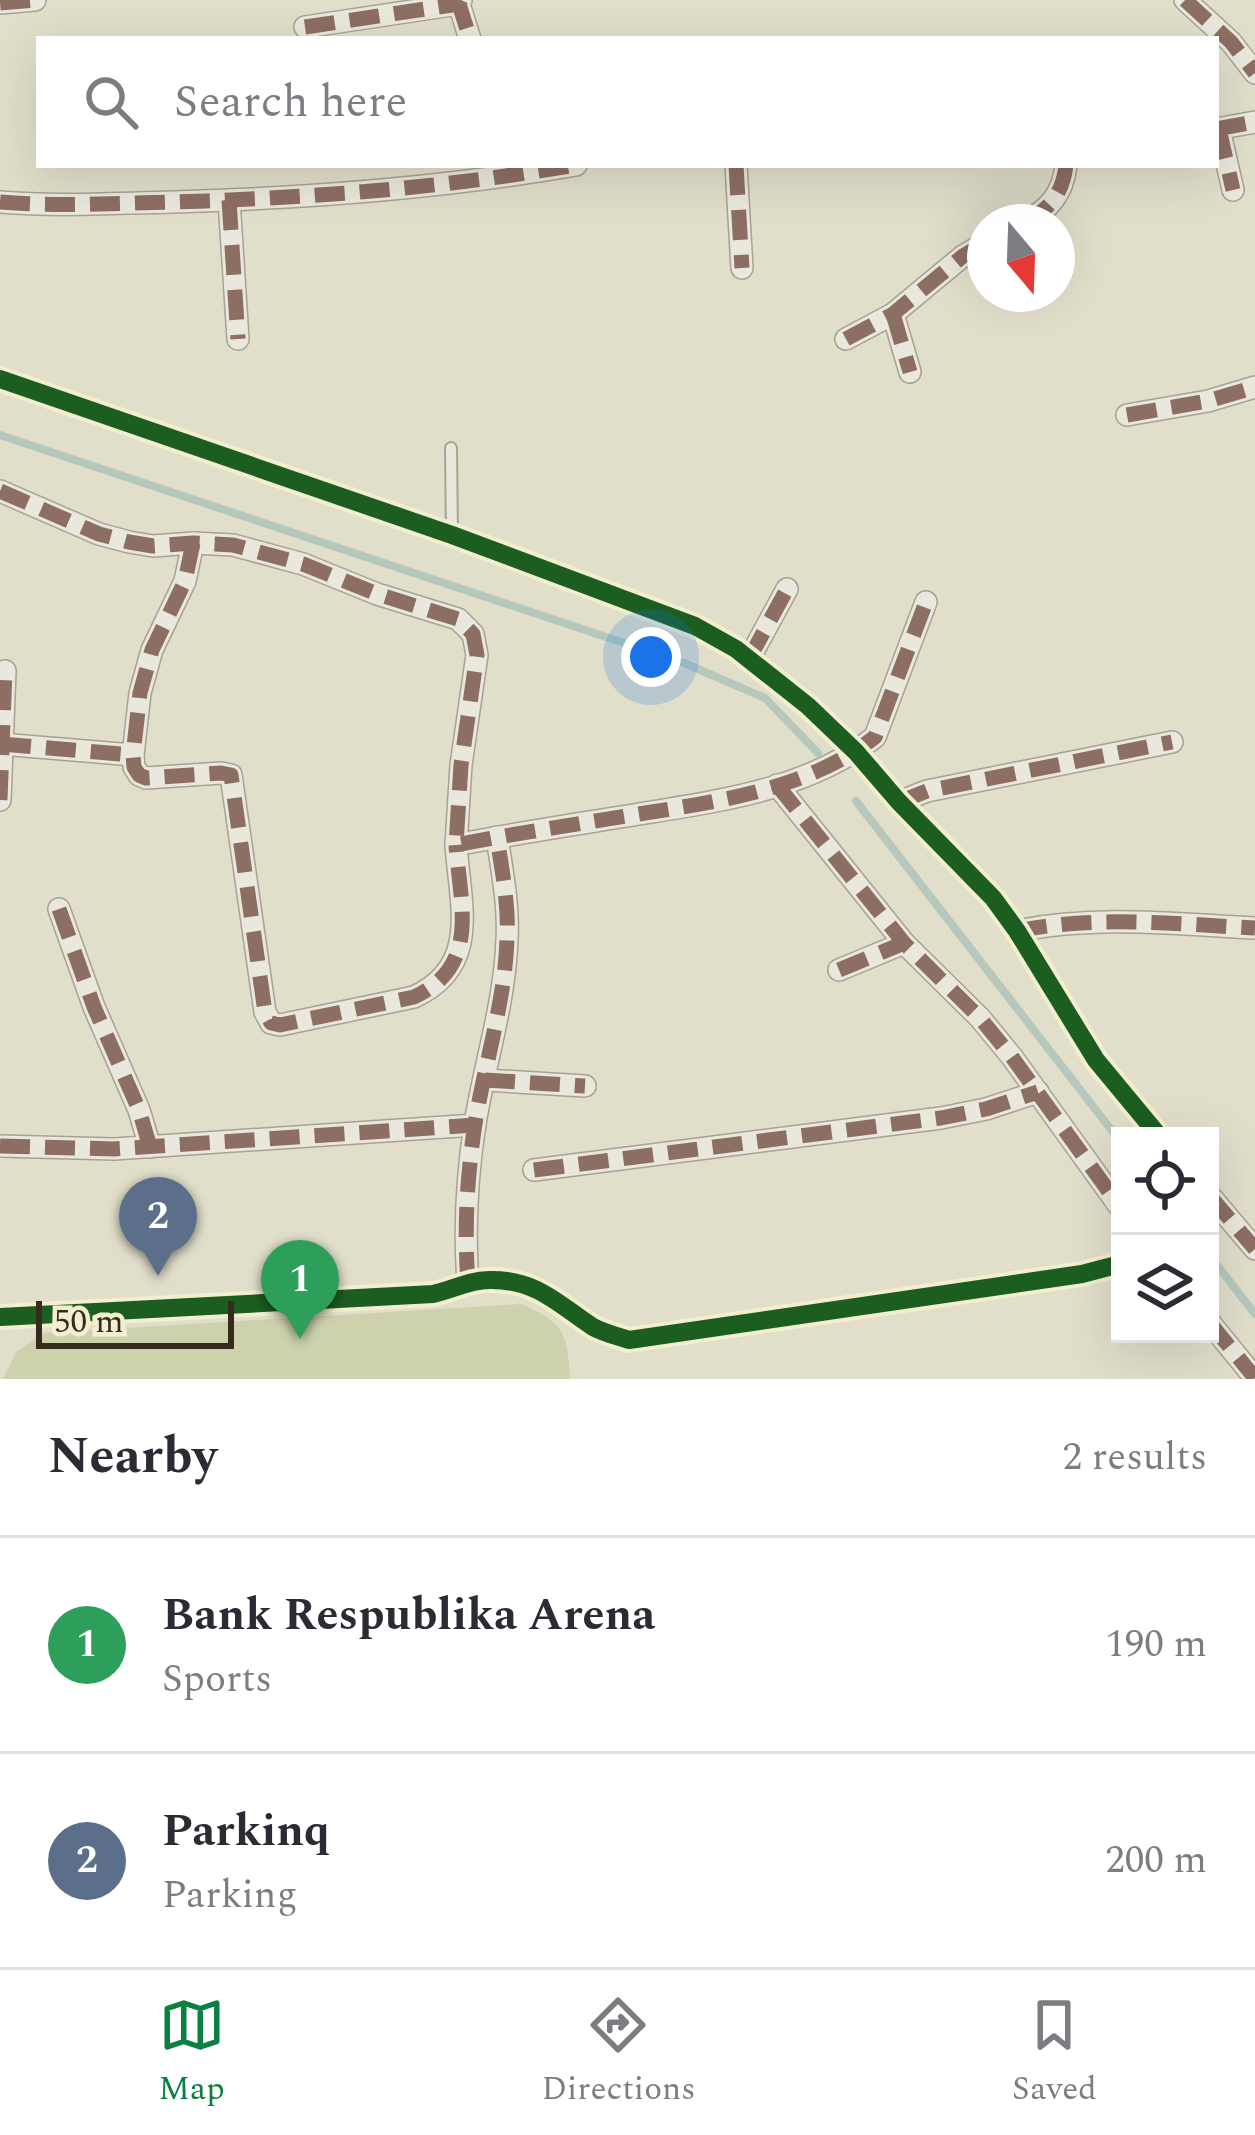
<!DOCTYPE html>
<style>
:root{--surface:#fff;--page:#f2f2f3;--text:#2b2b33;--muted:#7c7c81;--line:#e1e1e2;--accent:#0b8043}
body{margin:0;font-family:Spectral,serif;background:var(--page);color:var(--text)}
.controls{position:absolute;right:36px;bottom:36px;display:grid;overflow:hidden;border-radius:0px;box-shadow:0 12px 48px #0002}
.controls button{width:108px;height:108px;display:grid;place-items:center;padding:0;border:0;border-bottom:3px solid var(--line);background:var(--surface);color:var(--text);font:60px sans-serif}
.compass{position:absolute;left:967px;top:204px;width:108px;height:108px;border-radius:50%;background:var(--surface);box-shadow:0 12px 48px #0002;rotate:161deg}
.scale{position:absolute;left:36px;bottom:30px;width:198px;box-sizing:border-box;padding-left:12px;border:6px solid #342b1d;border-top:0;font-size:33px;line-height:42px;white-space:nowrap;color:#342b1d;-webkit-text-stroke:9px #f3eecf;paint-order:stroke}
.you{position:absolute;left:651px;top:657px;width:42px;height:42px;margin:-30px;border:9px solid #fff;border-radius:50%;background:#1a73e8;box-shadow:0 0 0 18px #1a73e833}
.badge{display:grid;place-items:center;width:78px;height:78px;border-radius:50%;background:var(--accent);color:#fff;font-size:39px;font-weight:700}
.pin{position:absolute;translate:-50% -99px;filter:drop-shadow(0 3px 6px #0008)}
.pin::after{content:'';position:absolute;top:63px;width:42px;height:36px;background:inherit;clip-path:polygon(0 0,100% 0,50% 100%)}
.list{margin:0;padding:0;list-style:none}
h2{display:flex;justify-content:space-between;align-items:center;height:156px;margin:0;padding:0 48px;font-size:51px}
h2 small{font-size:39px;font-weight:400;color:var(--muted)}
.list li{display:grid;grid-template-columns:78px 1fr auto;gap:36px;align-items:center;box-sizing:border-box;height:216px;padding:0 48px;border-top:3px solid var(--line)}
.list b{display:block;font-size:45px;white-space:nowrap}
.list p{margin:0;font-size:39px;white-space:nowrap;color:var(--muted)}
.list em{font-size:39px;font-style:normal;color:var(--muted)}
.icon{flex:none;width:66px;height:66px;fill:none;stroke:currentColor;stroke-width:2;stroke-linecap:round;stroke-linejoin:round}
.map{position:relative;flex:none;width:1255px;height:1379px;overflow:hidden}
.search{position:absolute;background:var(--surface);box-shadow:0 12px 48px #0002;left:36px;right:36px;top:36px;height:132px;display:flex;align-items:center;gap:30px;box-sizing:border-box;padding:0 42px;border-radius:0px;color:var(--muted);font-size:45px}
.sheet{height:588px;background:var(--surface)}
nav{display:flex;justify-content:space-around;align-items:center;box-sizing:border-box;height:168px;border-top:3px solid var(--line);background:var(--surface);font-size:33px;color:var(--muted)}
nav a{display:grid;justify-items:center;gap:6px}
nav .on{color:var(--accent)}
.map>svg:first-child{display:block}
.green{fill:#cdd2ad}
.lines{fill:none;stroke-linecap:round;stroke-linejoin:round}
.stream{stroke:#b6c8be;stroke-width:8}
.lane-casing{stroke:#a6a294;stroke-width:14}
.street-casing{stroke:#a6a294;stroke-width:24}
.lane{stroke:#eae7dc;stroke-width:10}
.street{stroke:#eae7dc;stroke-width:21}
.quiet{stroke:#8d6e63;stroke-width:15;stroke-dasharray:30 15;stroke-linecap:butt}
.cycleway-casing{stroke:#f3eecf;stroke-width:26}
.cycleway{stroke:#1b5e20;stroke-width:18}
</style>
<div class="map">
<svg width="1255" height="1379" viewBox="0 0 1255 1379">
<rect width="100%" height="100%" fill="#e1deca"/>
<!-- green -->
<path class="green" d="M521 1304C565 1323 567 1332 570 1379H3L16 1352 44 1333Z"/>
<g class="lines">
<!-- stream -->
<g class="stream">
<path d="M0 435 684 663 765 698 818 753"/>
<path d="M856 801 1120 1141"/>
<path d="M1210 1256 1255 1314"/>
</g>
<!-- lane casing -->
<g class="lane-casing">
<path id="lane" d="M451 448 452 535"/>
</g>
<!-- street casing -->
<g class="street-casing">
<g id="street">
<path d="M461 0 459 4 470 39"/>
<path d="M1185 0 1231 42 1255 73"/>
<path d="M0 3 35 0"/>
<path d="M305 27 459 4"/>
<path d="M1216 129 1255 122"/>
<path d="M1219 129 1233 190"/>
<path d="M736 165 742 268"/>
<path d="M229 200 238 339"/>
<path d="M0 202C58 207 116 203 174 202 309 198 444 188 576 165"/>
<path d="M1025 222C1050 209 1063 193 1066 165"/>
<path d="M893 314 910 372"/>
<path d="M846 339 893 314 963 256 985 243"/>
<path d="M0 379 452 535 695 626 736 649 808 706 856 752 899 802 993 898 1017 931 1096 1060 1159 1136"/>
<path d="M1127 415 1208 401 1255 387"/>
<path d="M0 491 99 534 129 542 153 546 193 543 233 545 303 564 377 594 458 619 473 634 477 655 461 765 456 845C517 833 578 824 639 814 720 801 809 789 875 737L926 602"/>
<path d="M193 543 185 581 152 650 140 693 133 755 134 767 139 775 146 778 221 773 231 775 265 1012 271 1023 280 1025 414 997C481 966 460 905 456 845"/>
<path d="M749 659 787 589"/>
<path d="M1 744 133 755"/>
<path d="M777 785 904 943 980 1018 1012 1057 1120 1207"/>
<path d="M0 800 5 671"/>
<path d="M899 802 927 791 1172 742"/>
<path d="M59 909 94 1007 139 1110 150 1147"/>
<path d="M1017 931C1096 915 1175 924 1255 928"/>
<path d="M839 970 904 943"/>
<path d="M485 1080 585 1086"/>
<path d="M0 1146 114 1149 475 1125"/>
<path d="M534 1170 941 1118 986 1109 1038 1092"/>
<path d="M1210 1196 1255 1249"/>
<path d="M468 1282C464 1229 467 1176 475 1124 485 1062 505 1002 507 939 509 905 502 871 497 837"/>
<path d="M0 1317 433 1294C452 1290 469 1280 489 1280 536 1279 558 1304 593 1327 604 1333 617 1336 629 1340L1082 1274 1120 1264"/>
<path d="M1210 1323 1255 1378"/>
</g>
</g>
<!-- lane -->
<use href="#lane" class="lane"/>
<!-- street -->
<use href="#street" class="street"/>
<!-- quiet -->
<g class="quiet">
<path d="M461 0 459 4 470 39"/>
<path d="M1185 0 1231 42 1255 73"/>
<path d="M0 3 35 0"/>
<path d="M305 27 459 4"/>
<path d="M1216 129 1255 122"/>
<path d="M1219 129 1233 190"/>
<path d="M736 165 742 268"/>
<path d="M229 200 238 339"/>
<path d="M0 202C58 207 116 203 174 202 309 198 444 188 576 165"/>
<path d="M1025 222C1050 209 1063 193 1066 165"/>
<path d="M893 314 910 372"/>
<path d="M846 339 893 314 963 256 985 243"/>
<path d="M1127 415 1208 401 1255 387"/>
<path d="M0 491 99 534 129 542 153 546 193 543 233 545 303 564 377 594 458 619 473 634 477 655 461 765 456 845C517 833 578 824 639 814 720 801 809 789 875 737L926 602"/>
<path d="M193 543 185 581 152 650 140 693 133 755 134 767 139 775 146 778 221 773 231 775 265 1012 271 1023 280 1025 414 997C481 966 460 905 456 845"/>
<path d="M749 659 787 589"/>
<path d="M1 744 133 755"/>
<path d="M777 785 904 943 980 1018 1012 1057 1120 1207"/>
<path d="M0 800 5 671"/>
<path d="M899 802 927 791 1172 742"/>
<path d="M59 909 94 1007 139 1110 150 1147"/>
<path d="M1017 931C1096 915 1175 924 1255 928"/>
<path d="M839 970 904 943"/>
<path d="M485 1080 585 1086"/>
<path d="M0 1146 114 1149 475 1125"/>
<path d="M534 1170 941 1118 986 1109 1038 1092"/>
<path d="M1210 1196 1255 1249"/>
<path d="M468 1282C464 1229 467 1176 475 1124 485 1062 505 1002 507 939 509 905 502 871 497 837"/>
<path d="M1210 1323 1255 1378"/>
</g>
<!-- cycleway casing -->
<g class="cycleway-casing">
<g id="cycleway">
<path d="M0 379 452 535 695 626 736 649 808 706 856 752 899 802 993 898 1017 931 1096 1060 1159 1136"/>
<path d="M0 1317 433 1294C452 1290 469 1280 489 1280 536 1279 558 1304 593 1327 604 1333 617 1336 629 1340L1082 1274 1120 1264"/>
</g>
</g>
<!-- cycleway -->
<use href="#cycleway" class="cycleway"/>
</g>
</svg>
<div class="controls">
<button><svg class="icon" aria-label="locate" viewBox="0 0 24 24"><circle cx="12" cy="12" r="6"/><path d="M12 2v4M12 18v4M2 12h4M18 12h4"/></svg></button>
<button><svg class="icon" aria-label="layers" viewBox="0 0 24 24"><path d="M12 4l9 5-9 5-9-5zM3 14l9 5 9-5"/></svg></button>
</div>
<svg class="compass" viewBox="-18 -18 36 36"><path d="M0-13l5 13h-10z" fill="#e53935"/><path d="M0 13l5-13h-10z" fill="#7c7c81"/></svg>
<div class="scale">50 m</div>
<div class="you"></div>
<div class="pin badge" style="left:300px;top:1339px;background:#2e9e5b">1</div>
<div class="pin badge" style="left:158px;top:1276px;background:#5c6f8a">2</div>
<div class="search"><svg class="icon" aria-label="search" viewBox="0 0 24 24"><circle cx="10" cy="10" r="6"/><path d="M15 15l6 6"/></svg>Search here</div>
</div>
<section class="sheet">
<h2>Nearby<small>2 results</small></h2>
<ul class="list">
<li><span class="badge" style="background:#2e9e5b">1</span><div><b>Bank Respublika Arena</b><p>Sports</p></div><em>190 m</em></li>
<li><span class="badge" style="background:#5c6f8a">2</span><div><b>Parkinq</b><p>Parking</p></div><em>200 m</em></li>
</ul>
</section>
<nav>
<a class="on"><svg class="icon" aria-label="map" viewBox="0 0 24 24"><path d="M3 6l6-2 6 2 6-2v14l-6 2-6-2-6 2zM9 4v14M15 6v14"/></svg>Map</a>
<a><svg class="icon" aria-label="directions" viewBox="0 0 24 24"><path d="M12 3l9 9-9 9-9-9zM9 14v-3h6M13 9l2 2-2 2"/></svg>Directions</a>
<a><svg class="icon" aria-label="saved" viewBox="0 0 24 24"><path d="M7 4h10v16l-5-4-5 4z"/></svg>Saved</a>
</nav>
